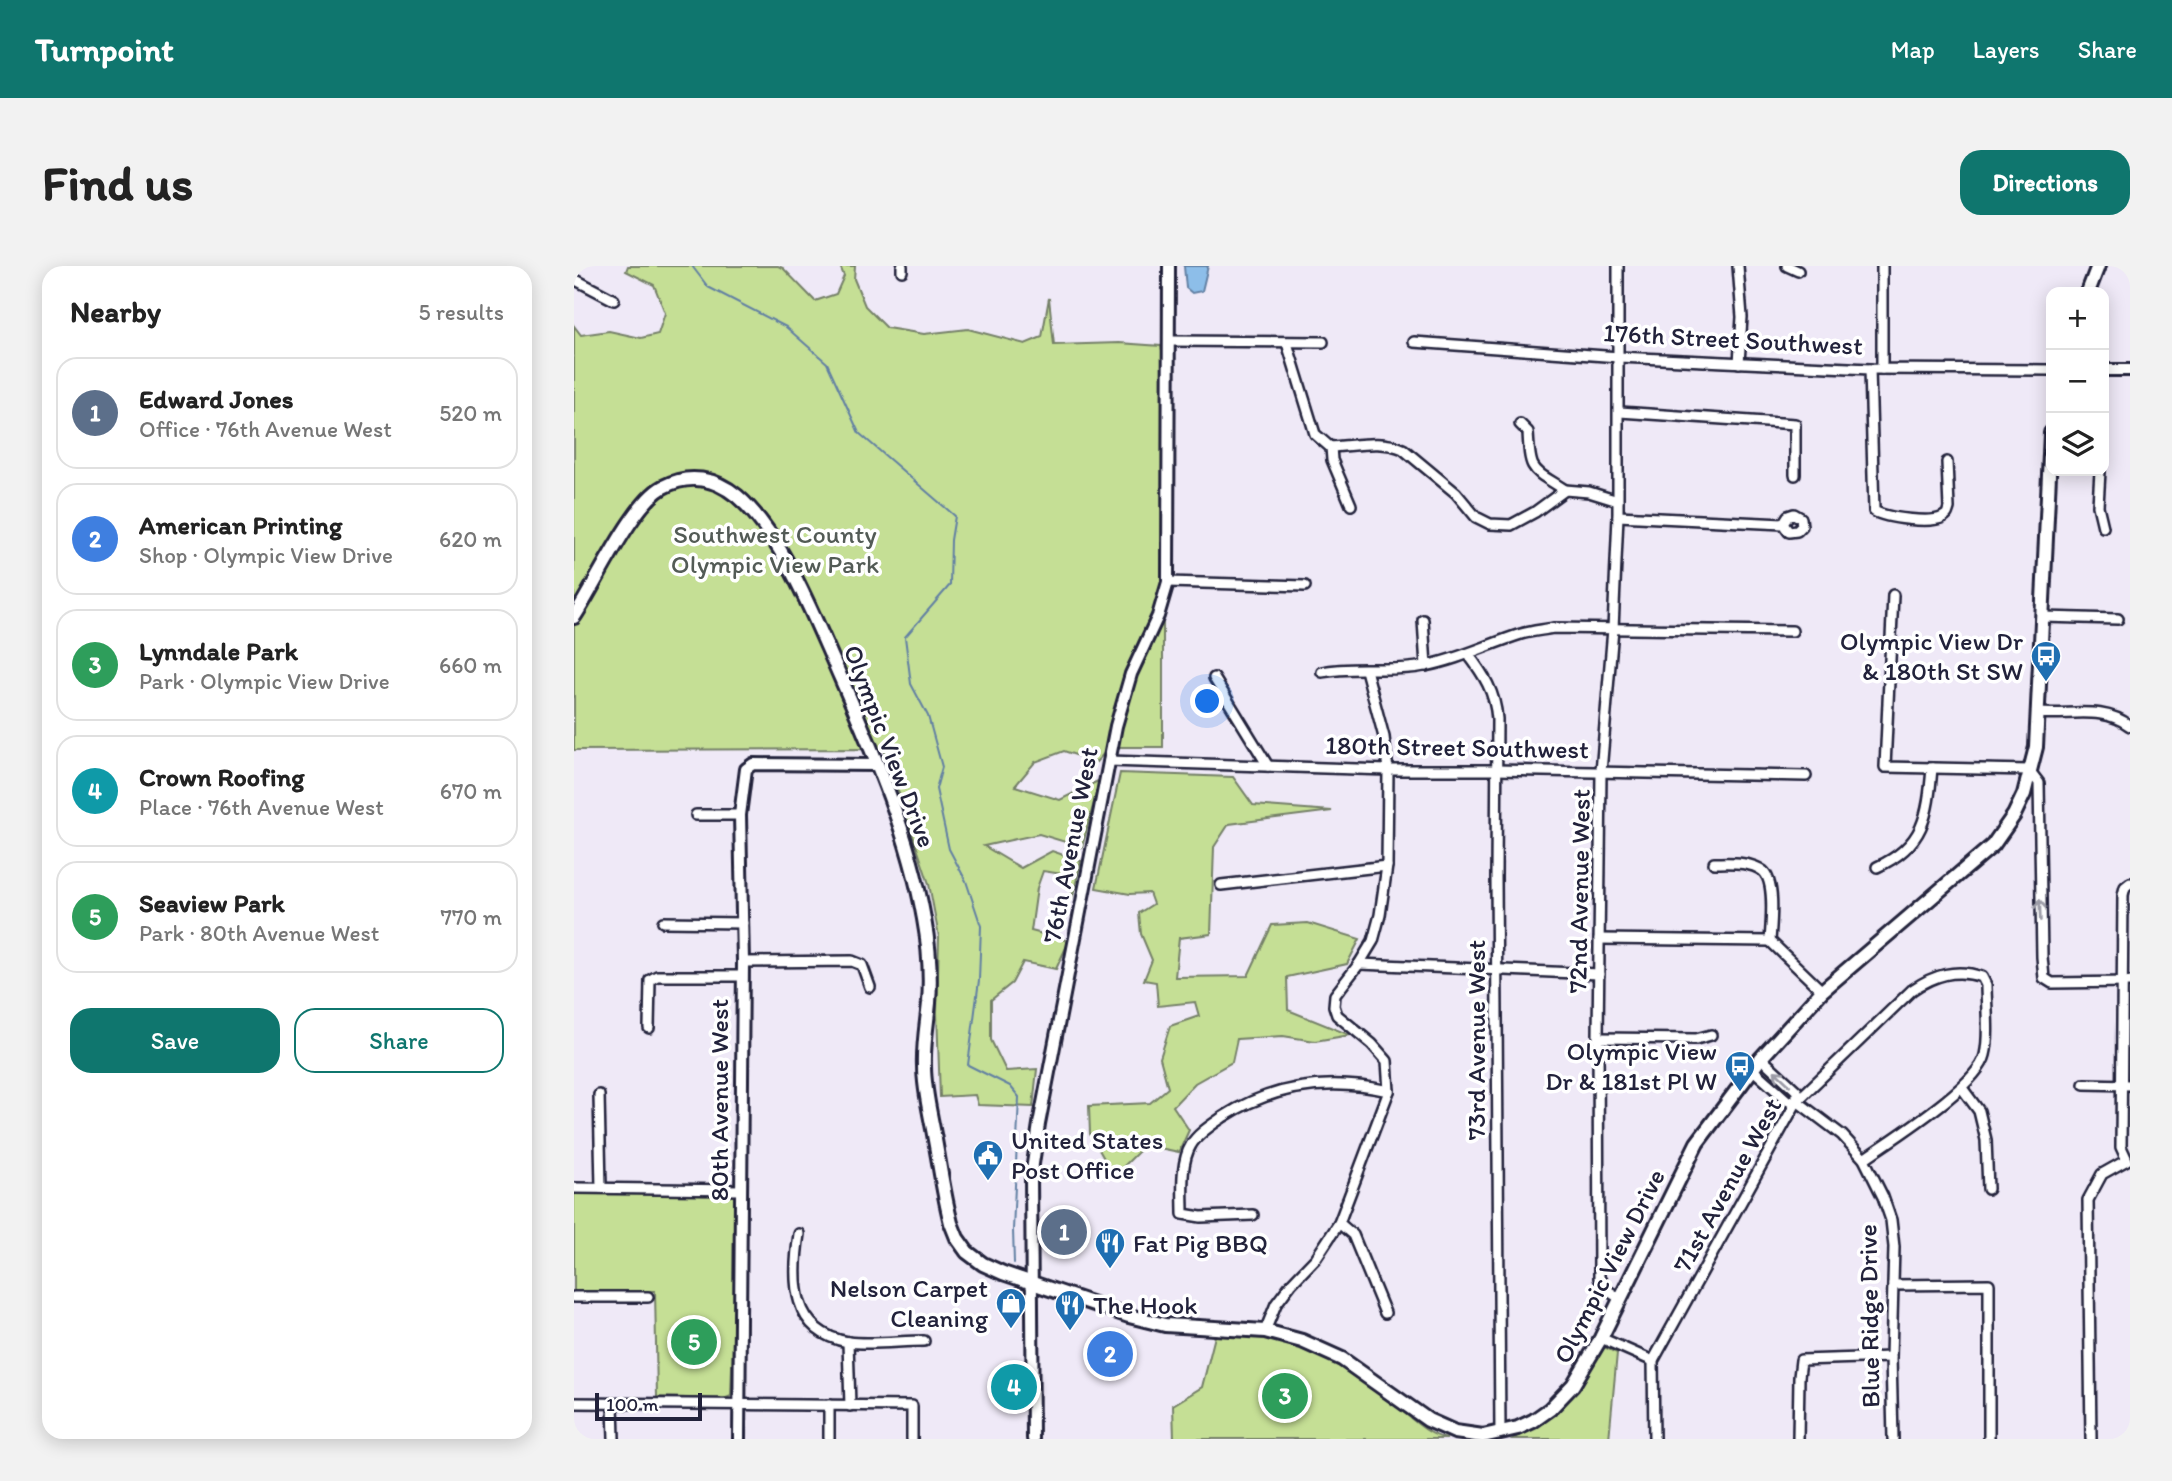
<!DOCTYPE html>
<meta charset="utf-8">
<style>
:root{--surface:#fff;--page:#f2f2f2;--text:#222;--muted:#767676;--line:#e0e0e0;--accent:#0f766e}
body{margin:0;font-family:Itim,sans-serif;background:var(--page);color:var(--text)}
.controls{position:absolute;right:21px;top:21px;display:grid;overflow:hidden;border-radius:14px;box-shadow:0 4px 18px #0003}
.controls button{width:63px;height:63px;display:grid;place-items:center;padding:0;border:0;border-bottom:2px solid var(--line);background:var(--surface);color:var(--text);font:35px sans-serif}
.scale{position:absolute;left:21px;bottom:18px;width:107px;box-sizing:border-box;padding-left:7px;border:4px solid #22223b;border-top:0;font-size:19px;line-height:24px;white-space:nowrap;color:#22223b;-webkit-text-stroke:5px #fff;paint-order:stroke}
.you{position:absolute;left:634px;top:436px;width:24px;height:24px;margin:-18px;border:5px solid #fff;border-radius:50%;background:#1a73e8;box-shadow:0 0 0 10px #1a73e833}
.badge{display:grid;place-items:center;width:46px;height:46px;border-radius:50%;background:var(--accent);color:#fff;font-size:23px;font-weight:700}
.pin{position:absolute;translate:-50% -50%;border:4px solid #fff;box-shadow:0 2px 7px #0006}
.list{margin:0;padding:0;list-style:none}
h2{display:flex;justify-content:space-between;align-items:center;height:91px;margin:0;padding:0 28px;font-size:30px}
h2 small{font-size:23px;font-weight:400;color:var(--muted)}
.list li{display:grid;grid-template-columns:46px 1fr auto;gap:21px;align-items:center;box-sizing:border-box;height:112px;margin:0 14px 14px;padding:0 14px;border:2px solid var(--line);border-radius:21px}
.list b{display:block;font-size:26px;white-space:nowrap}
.list p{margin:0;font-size:23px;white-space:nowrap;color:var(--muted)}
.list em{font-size:23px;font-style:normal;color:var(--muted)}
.actions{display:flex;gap:14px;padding:21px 28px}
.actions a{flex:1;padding:16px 0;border:2px solid var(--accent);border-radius:21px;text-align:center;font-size:24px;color:var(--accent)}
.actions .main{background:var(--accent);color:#fff}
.icon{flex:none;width:38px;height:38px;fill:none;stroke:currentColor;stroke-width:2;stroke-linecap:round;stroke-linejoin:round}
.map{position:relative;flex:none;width:1556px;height:1173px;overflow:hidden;border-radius:21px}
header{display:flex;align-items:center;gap:42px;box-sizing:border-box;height:98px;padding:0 35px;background:var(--accent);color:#fff}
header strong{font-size:33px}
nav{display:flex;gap:38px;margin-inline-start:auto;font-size:24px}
.intro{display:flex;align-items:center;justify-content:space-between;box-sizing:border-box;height:168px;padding:0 42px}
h1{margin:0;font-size:49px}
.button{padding:18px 32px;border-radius:21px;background:var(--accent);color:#fff;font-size:24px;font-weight:700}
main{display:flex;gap:42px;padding:0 42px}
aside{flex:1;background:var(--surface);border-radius:21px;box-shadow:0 4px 18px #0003}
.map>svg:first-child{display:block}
.green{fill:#c5df95;stroke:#748068;stroke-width:2}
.water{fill:#8dbee9;stroke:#6280a3;stroke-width:2}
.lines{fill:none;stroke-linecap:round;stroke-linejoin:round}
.stream{stroke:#6280a3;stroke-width:2}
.minor-casing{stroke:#22223b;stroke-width:14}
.tertiary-casing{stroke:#22223b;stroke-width:16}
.secondary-casing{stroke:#22223b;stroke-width:18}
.minor{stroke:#fff;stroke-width:9}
.tertiary{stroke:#fff;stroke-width:10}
.secondary{stroke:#fff;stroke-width:12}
.oneway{stroke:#9c9ca7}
.labels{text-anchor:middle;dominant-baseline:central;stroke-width:7;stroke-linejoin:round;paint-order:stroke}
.street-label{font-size:26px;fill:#22223b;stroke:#fff}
.park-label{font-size:26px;fill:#535b56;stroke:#fff}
.poi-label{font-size:26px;fill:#22223b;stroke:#fff;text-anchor:end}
</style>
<header>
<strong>Turnpoint</strong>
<nav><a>Map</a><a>Layers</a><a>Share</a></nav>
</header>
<div class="intro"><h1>Find us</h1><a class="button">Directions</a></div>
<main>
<aside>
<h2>Nearby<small>5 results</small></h2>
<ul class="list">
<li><span class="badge" style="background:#5c6f8a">1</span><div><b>Edward Jones</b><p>Office · 76th Avenue West</p></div><em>520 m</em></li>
<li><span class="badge" style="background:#3f7fe0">2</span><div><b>American Printing</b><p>Shop · Olympic View Drive</p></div><em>620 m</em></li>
<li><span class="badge" style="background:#2e9e5b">3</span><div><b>Lynndale Park</b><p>Park · Olympic View Drive</p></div><em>660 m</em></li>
<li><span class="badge" style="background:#0f9aa8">4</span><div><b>Crown Roofing</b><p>Place · 76th Avenue West</p></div><em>670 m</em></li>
<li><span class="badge" style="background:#2e9e5b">5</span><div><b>Seaview Park</b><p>Park · 80th Avenue West</p></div><em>770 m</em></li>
</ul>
<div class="actions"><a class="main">Save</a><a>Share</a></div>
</aside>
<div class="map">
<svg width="1556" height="1173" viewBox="0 0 1556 1173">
<rect width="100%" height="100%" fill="#efe9f7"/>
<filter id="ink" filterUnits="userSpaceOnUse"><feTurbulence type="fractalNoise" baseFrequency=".0143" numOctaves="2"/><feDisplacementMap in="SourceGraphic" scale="14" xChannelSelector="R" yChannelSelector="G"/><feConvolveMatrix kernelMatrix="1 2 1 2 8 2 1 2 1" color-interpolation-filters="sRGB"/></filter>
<g filter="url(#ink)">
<!-- green -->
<g class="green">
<path d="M54 0H204L209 2 241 35 262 28 270 10 266 0H281L280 13 291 40 313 62 350 68 394 63 451 78 468 71 475 32 480 79 545 77 587 80 589 89V481H536L522 496 490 485 461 496 441 520 486 534 526 514 508 581 465 568 410 580 447 602 478 585 507 595 499 630 488 608 469 605 463 622 457 665 495 675 482 703 449 696 438 717 417 734V774L432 805 463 803 459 841 404 839 401 829 366 831 363 746 365 671 355 618 310 483 0 484V60L7 69 35 65 67 72 84 68 91 47 80 19 52 5Z"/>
<path d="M546 507 659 511 679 539 758 545 655 558 640 581 637 668 605 672 601 711 674 710 698 659 734 657 786 673 773 698 713 711 714 744 776 769 741 775 709 770 663 773 658 796 621 817 599 840 615 864 605 886 571 879 540 910 516 868 515 840 576 837 594 822 586 792 596 760 625 750 621 736 584 740 582 716 570 714 578 694 567 668 565 647 579 638 575 627 556 628 522 622Z"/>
<path d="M0 928H164L157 1130 150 1133 83 1131 81 1025H0Z"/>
<path d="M641 1070C654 1070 667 1069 679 1070 733 1074 777 1107 819 1138 837 1151 851 1168 873 1173H600L599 1139 628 1121Z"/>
<path d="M1028 1080 1043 1087 1035 1173H939L982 1146 998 1130Z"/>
</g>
<!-- water -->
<path class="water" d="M610 0H634L628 25 618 27 612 22Z"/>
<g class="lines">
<!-- stream -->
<path class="stream" d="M118 0 134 21 212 61 253 97 285 167 381 250 377 274 376 319 331 371 337 418 354 450 368 501 362 523 375 583 392 615 407 660 405 714 394 799 436 820 445 831 439 964 440 997"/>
<!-- minor casing -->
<g class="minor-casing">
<g id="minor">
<path d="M1044 0V250L1039 363 1027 506 1024 772 1025 1012 1033 1024 1045 1032"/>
<path d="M1164 0 1168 51 1165 97"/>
<path d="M1213 0 1224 5"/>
<path d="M328 5V0"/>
<path d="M0 13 40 34"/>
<path d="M595 75 749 76"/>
<path d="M840 76 1045 91 1296 103 1477 104"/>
<path d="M713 77 741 168 756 181C780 180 807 173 829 183L882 227 902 251 916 258 937 259 961 246 991 224 1015 226 1044 235"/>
<path d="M1296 103 1300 245C1312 252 1357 258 1369 251 1374 248 1373 248 1375 242L1373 196"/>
<path d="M1308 103V0"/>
<path d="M1046 146 1221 158V209"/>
<path d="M946 158 954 166C956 207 957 202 991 224"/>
<path d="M757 181 758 194 777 239"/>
<path d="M1526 205 1524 240 1529 261"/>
<path d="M1044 250 1209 258 1215 266 1223 265 1228 260 1227 252 1220 248 1214 250 1209 258"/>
<path d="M594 316 731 320"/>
<path d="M1319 329 1311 501 1455 504 1465 517 1468 691 1470 712 1478 717 1556 716"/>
<path d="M1469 351 1544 353"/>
<path d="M849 354 852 400"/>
<path d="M894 388C910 409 921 426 923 453L922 611 926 1167"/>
<path d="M748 406C781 399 816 407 850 400 884 394 915 378 947 368 958 365 969 364 979 362L1218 365"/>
<path d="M640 412 694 500"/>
<path d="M1465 447C1496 450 1529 439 1556 460"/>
<path d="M535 495 814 504H922L1232 510"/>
<path d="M122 549H166"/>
<path d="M1140 597C1155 597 1176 595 1189 605 1202 616 1197 659 1196 675L1248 725"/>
<path d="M1303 601C1350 580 1354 550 1358 502"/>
<path d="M647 619 813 600"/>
<path d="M89 656 169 657"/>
<path d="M1025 673 1196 675"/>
<path d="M169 696 278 695 288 699 296 721"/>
<path d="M785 698 1025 708"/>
<path d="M75 762 76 714 83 710H168"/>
<path d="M1024 772 1122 773 1137 769"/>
<path d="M1187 792 1223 825V835"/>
<path d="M1178 803 1214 835H1223L1268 869 1290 893 1309 931 1317 954 1320 981 1317 1091 1319 1173"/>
<path d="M1510 818 1556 819"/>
<path d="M1388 822 1405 845 1412 874 1414 923"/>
<path d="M25 829 27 922"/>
<path d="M0 922 167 924"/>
<path d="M679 949 627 951 609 948C609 927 606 897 617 879 623 868 639 858 649 851 701 818 756 812 815 825"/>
<path d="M765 957 779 969 811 1047"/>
<path d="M225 968C218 1014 217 1066 274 1076 296 1079 327 1075 350 1075"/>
<path d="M1319 1019 1415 1018V1173"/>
<path d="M0 1031H74"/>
<path d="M691 1065 702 1038 717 1018 742 992 765 957 815 825 813 795 798 778 763 749 760 740 761 729 785 698 799 675 806 649 813 600 814 504 810 471 792 404"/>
<path d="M1027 1072 1079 1095"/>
<path d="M274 1076 276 1140"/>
<path d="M0 1137 338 1140V1173"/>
<path d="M39 1138 40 1173"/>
<path d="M255 1139V1173"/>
<path d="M1080 1173 1079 1095 1223 835 1338 724C1360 709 1382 702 1408 711L1412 719C1412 739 1416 769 1411 789 1404 820 1318 873 1290 893"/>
<path d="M1224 1173 1225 1111 1227 1094 1317 1091"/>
<path d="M1517 1173 1514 934 1528 908 1553 894 1547 881 1549 629 1551 621 1556 617"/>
</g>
</g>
<!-- tertiary casing -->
<g class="tertiary-casing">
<g id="tertiary">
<path d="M1530 104H1556"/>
<path d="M165 1173 169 696 166 549 172 503 179 498 304 499"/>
<path d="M459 1173 457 911 465 858 542 460 557 408 584 350 594 316 595 0"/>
</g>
</g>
<!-- secondary casing -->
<g class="secondary-casing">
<g id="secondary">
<path d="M1514 26 1524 0"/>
<path d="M0 351C22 318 58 238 89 221 115 207 141 212 163 230 205 265 237 344 259 394 295 477 334 562 350 653 355 680 357 709 355 737 353 758 349 779 350 800 350 825 357 850 361 874 366 901 370 930 377 957L383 972 393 986 409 998 429 1007 555 1050 591 1059 691 1065 728 1075 768 1093 854 1154 881 1166 909 1170 944 1162 959 1155 976 1143 999 1119 1027 1072 1123 877 1187 792 1248 725 1419 579 1440 549 1450 528 1462 481 1477 167"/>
</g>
</g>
<!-- minor -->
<use href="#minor" class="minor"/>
<!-- tertiary -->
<use href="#tertiary" class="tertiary"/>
<!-- secondary -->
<use href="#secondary" class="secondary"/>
</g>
<!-- one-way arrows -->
<defs><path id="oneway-shaft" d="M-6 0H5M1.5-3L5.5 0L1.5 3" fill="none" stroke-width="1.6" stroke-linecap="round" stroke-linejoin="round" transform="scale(1.75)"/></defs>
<g class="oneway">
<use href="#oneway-shaft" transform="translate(1466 644) rotate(-92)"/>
<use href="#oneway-shaft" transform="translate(1208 812) rotate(-137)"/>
</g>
</g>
<!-- icons -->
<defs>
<g id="bus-pin" transform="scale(1.575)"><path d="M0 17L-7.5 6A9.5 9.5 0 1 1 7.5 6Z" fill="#1f6fb2" stroke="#fff"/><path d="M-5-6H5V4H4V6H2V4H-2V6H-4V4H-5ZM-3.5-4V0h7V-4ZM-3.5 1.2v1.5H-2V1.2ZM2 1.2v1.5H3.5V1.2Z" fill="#fff"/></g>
<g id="civic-pin" transform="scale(1.575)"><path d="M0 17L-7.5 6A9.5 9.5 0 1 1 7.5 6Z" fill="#1f6fb2" stroke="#fff"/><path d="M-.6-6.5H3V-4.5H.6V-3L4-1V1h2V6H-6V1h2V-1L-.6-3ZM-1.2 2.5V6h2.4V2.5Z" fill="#fff"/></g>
<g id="restaurant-pin" transform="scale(1.575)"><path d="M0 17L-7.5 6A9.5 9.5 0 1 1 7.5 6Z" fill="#1f6fb2" stroke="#fff"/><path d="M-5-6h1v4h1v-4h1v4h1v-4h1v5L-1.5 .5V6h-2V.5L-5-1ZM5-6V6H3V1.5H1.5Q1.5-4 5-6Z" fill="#fff"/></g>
<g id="shop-pin" transform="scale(1.575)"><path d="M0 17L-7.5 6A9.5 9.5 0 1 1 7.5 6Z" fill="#1f6fb2" stroke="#fff"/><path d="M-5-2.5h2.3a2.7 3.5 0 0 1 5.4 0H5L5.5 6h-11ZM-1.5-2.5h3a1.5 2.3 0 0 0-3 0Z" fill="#fff"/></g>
</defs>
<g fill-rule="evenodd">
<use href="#bus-pin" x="1472" y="390"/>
<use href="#bus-pin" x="1166" y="800"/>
<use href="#civic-pin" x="414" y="889"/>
<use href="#restaurant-pin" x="536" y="977"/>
<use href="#shop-pin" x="437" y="1037"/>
<use href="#restaurant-pin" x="496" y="1039"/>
</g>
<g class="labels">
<!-- street labels -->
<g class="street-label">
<text transform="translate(1159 73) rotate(3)">176th Street Southwest</text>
<text transform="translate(316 480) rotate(69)">Olympic View Drive</text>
<text transform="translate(883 481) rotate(1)">180th Street Southwest</text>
<text transform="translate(496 579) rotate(-79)">76th Avenue West</text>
<text transform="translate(1005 625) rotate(-89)">72nd Avenue West</text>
<text transform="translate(902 774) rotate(-90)">73rd Avenue West</text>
<text transform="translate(145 834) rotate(-90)">80th Avenue West</text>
<text transform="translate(1153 919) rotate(-61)">71st Avenue West</text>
<text transform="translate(1035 1000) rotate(-63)">Olympic View Drive</text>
<text transform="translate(1295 1050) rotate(-91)">Blue Ridge Drive</text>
</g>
<!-- park labels -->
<g class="park-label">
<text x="201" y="268">Southwest County<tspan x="201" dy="30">Olympic View Park</tspan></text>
</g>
<!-- poi labels -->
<g class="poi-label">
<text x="1449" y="375">Olympic View Dr<tspan x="1449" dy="30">&amp; 180th St SW</tspan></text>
<text x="1143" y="785">Olympic View<tspan x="1143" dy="30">Dr &amp; 181st Pl W</tspan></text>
<text x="437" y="874" text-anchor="start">United States<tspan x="437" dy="30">Post Office</tspan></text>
<text x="559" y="977" text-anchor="start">Fat Pig BBQ</text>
<text x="414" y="1022">Nelson Carpet<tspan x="414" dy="30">Cleaning</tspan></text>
<text x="519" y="1039" text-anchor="start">The Hook</text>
</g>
</g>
</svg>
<div class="controls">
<button>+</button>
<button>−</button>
<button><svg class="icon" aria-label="layers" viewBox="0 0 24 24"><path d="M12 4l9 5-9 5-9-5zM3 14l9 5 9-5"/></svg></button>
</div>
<div class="scale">100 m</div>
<div class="you"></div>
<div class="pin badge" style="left:490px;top:966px;background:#5c6f8a">1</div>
<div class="pin badge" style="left:536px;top:1088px;background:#3f7fe0">2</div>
<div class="pin badge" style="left:711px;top:1130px;background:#2e9e5b">3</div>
<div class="pin badge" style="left:440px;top:1121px;background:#0f9aa8">4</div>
<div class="pin badge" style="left:120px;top:1076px;background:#2e9e5b">5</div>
</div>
</main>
